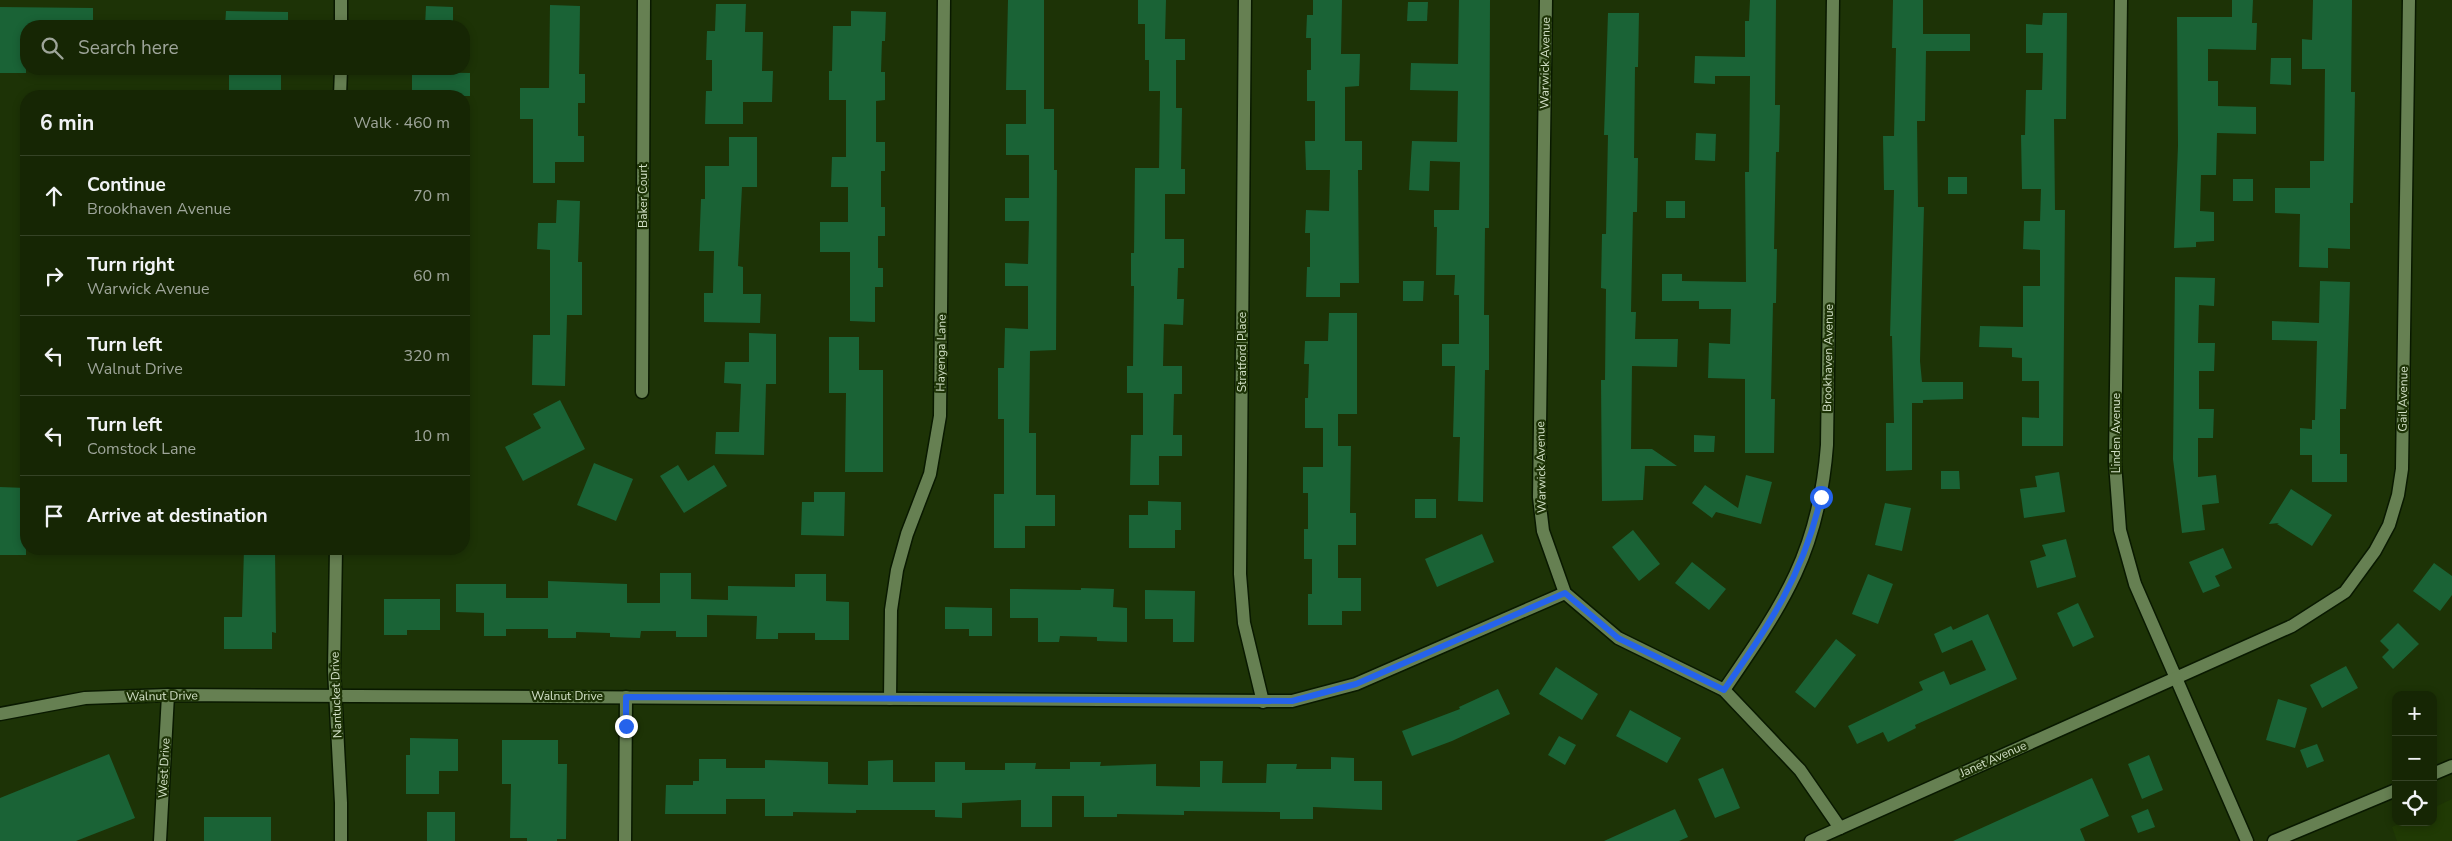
<!DOCTYPE html>
<meta charset="utf-8">
<style>
:root{--surface:#162604;--page:#233213;--text:#f1f3f6;--muted:#9ea59a;--line:#354326}
body{margin:0;font-family:"Nunito Sans",sans-serif;background:var(--page);color:var(--text)}
.controls{position:absolute;right:15px;bottom:15px;display:grid;overflow:hidden;border-radius:10px;box-shadow:0 2px 8px #0003}
.controls button{width:45px;height:45px;display:grid;place-items:center;padding:0;border:0;border-bottom:1px solid var(--line);background:var(--surface);color:var(--text);font:25px sans-serif}
.stop{position:absolute;width:15px;height:15px;margin:-11px;border:4px solid #2563eb;border-radius:50%;background:#fff}
.stop.end{background:#2563eb;border-color:#fff;box-shadow:0 1px 5px #0008}
.list{margin:0;padding:0;list-style:none}
h2{display:flex;justify-content:space-between;align-items:center;height:65px;margin:0;padding:0 20px;font-size:21px}
h2 small{font-size:16px;font-weight:400;color:var(--muted)}
.list li{display:grid;grid-template-columns:32px 1fr auto;gap:15px;align-items:center;box-sizing:border-box;height:80px;padding:0 20px;border-top:1px solid var(--line)}
.list b{display:block;font-size:19px;white-space:nowrap}
.list p{margin:0;font-size:16px;white-space:nowrap;color:var(--muted)}
.list em{font-size:16px;font-style:normal;color:var(--muted)}
.icon{flex:none;width:28px;height:28px;fill:none;stroke:currentColor;stroke-width:2;stroke-linecap:round;stroke-linejoin:round}
.map{position:relative;flex:none;width:2452px;height:841px;overflow:hidden}
.search{position:absolute;background:var(--surface);box-shadow:0 2px 8px #0003;left:20px;top:20px;width:450px;height:55px;display:flex;align-items:center;gap:12px;box-sizing:border-box;padding:0 18px;border-radius:20px;color:var(--muted);font-size:19px}
.panel{position:absolute;background:var(--surface);box-shadow:0 2px 8px #0003;left:20px;top:90px;width:450px;height:465px;border-radius:20px}
.map>svg:first-child{display:block}
.built{fill:#203a04}
.building{fill:#1a6336}
.lines{fill:none;stroke-linecap:round;stroke-linejoin:round}
.street-casing{stroke:#091900;stroke-width:15}
.secondary-casing{stroke:#091900;stroke-width:15}
.street{stroke:#668052;stroke-width:12}
.secondary{stroke:#668052;stroke-width:12}
.route{stroke:#2563eb;stroke-width:6}
.labels{text-anchor:middle;dominant-baseline:central;stroke-width:4.5;stroke-linejoin:round;paint-order:stroke}
.street-label{font-size:12px;fill:#d3e1c8;stroke:#1d3306}
</style>
<div class="map">
<svg width="2452" height="841" viewBox="0 0 2452 841">
<rect width="100%" height="100%" fill="#1d3306"/>
<!-- built -->
<path class="built" d="M2452 799V841H2397L2392 827 2402 822H2433V808Z"/>
<!-- building -->
<g class="building">
<path d="M1008 0H1044V109H1054V170H1057L1056 350 1030 351 1029 433H1036V495H1055V526H1025V548H994V494H1004V419H998V368H1004L1005 328 1028 329V286H1005V263L1028 264 1029 221H1005V198H1029V155H1006V124H1026V90H1006Z"/>
<path d="M1138 0H1166L1165 39H1185V60H1176V108H1182L1181 169H1185V194H1165V239H1184V268H1178L1177 299H1184L1183 325 1164 324 1163 366H1182V394H1174L1173 435H1182V456H1159V485H1130L1131 435H1143V393H1127V366H1133L1134 286H1131V253H1134L1135 168H1159L1160 91H1149V60H1145V24H1138Z"/>
<path d="M1313 0H1342L1341 54H1360L1359 86 1345 87V141H1362V170H1358L1359 283H1340V297H1306L1307 267H1310V233H1305L1306 210 1329 211 1330 170H1306L1305 141H1315V101H1307V70H1311V38H1306L1307 15H1313Z"/>
<path d="M1459 0H1490L1489 228H1485L1484 315H1489V370H1485L1483 502 1458 501 1460 437H1453L1455 366H1442V344H1459V295H1454L1455 275H1436L1437 227H1434V210H1459L1460 162 1430 161 1429 191 1409 190 1412 141 1457 142 1458 91 1410 90 1411 63 1458 64Z"/>
<path d="M1750 0H1776L1775 105H1780L1779 152H1776L1774 249H1777L1776 303H1773L1771 399H1775L1774 453H1745V379L1708 378 1709 343 1730 344 1731 309H1699V301H1662V274H1682V281L1746 282 1745 172H1749L1750 76H1715V84L1694 83 1695 56 1745 57V21H1749Z"/>
<path d="M1893 0H1923V34H1970V51H1926L1925 121H1917L1918 207H1924L1920 361 1922 382H1963V399L1923 400V403H1912V470L1886 471V423H1894L1892 336H1890L1894 190H1884L1883 136H1894L1896 48H1892Z"/>
<path d="M2232 0H2253L2252 23H2257L2256 50 2208 49V81H2218V106L2256 107V134L2217 133 2216 175H2201L2200 211 2214 212V241L2196 242V247L2174 248 2178 146 2177 17H2232Z"/>
<path d="M2313 0H2352L2351 92H2355L2353 203H2350V249L2328 248V268L2299 267 2300 214 2275 213V188H2310V161H2324L2325 69H2302V39L2312 40Z"/>
<path d="M1408 2H1428L1427 21H1407Z"/>
<path d="M716 4H746L745 32H763L762 71H773L772 102H743V124H705L706 91H712V60H706L707 31H715Z"/>
<path d="M550 5 580 6 579 74H585V103H578V136H584V162H555V183H533V119H520V88H549Z"/>
<path d="M426 6 453 7V26H425Z"/>
<path d="M0 7 93 8V26H26V73H0Z"/>
<path d="M226 11 288 12V26H225Z"/>
<path d="M851 11 886 12 885 41H882L881 72H885V100L876 101V142H885V171H881V207H885V236H878V268H883V287H875V322L850 321V252H820V222H848V187H831L832 157H846V100H829V71H832L833 26H851Z"/>
<path d="M1608 13H1639L1638 67H1635L1634 158H1638L1637 212H1633L1631 312H1636L1635 339H1678L1677 367 1632 366 1631 449H1652L1677 466H1645L1643 500 1602 501 1601 380H1605L1606 289 1601 288 1602 234H1606L1608 135H1604Z"/>
<path d="M2043 13H2067L2066 119H2054L2055 210H2065L2063 446H2022V417L2039 418V381H2022V358L2012 357V348L1979 347 1980 326 2023 327V286H2040V250L2023 249 2024 221H2040L2041 189H2022L2021 135H2025L2026 90H2042L2043 53H2026V24L2042 25Z"/>
<path d="M2271 58H2291V85L2270 84Z"/>
<path d="M412 72 470 73V96H412Z"/>
<path d="M281 74V96H229V75Z"/>
<path d="M1696 133 1716 134 1715 161 1695 160Z"/>
<path d="M729 137H757V187H742L738 266 743 267V294H761L760 323 704 322V293H713L714 251H699L701 199H705V166H729Z"/>
<rect x="1948" y="177" width="19" height="17"/>
<rect x="2233" y="179" width="20" height="22"/>
<path d="M557 200 580 201 578 262H582V315H567L565 386 532 385 533 335H550V250L537 249 538 223H556Z"/>
<rect x="1666" y="201" width="19" height="17"/>
<path d="M2175 277 2215 278 2214 306 2199 305 2198 343H2215L2214 371H2199V409H2214L2213 438H2198V477L2216 475 2219 503 2202 505 2205 530 2182 533 2173 459Z"/>
<path d="M1403 281H1424L1423 301H1403Z"/>
<path d="M2320 281 2350 282 2346 409H2340V454H2347V482H2312V455H2300V428L2312 429V420H2315L2317 341 2272 340V321L2319 323Z"/>
<path d="M1329 313H1357V414H1338V446H1351L1350 513H1356V545H1338V578H1361V611H1342V625H1308V594H1312V559H1304V529H1308V493H1303V467H1323V428H1305V398H1308L1309 364H1304L1305 341H1328Z"/>
<path d="M749 333 776 334V384H766L764 455 715 454 716 432H739L741 384 724 383 725 362H749Z"/>
<path d="M829 337H859V370H883V472H845L846 393H829Z"/>
<path d="M560 400 585 449 523 481 505 447 541 428 533 414Z"/>
<path d="M1694 435 1715 436 1714 452H1694Z"/>
<path d="M594 463 633 479 616 521 577 505Z"/>
<path d="M678 465 688 481 714 465 727 486 684 513 660 476Z"/>
<path d="M1941 471H1959L1960 489H1941Z"/>
<path d="M2059 472 2065 512 2024 518 2020 489 2037 487 2035 476Z"/>
<path d="M1746 475 1772 482 1761 524 1716 512 1712 518 1692 503 1705 485 1738 508Z"/>
<path d="M0 487 26 488V555H0Z"/>
<path d="M2291 489 2332 515 2312 546 2277 524 2279 523 2269 524Z"/>
<path d="M814 492H845L844 536 801 535 802 502H814Z"/>
<rect x="1415" y="499" width="21" height="19"/>
<path d="M1148 501 1181 502V530H1175V548H1129V515H1148Z"/>
<path d="M1885 503 1911 508 1902 551 1875 545Z"/>
<path d="M1633 530 1660 564 1639 581 1612 547Z"/>
<path d="M1482 534 1494 562 1437 587 1425 559Z"/>
<path d="M2066 539 2076 577 2037 588 2030 561 2046 556 2042 545Z"/>
<path d="M2223 548 2232 568 2215 576 2220 586 2203 593 2189 562Z"/>
<path d="M244 549H275L276 633 272 632V649H224V617H242Z"/>
<path d="M1692 562 1726 589 1709 610 1675 583Z"/>
<path d="M2434 563 2452 576V595L2440 611 2413 591Z"/>
<path d="M660 573H691V599L728 600V586L795 587V574H826V601L849 602V640H815V633H778V639H756L757 616 707 615V637H676V631H641L640 638 610 637V633L576 632V638H548V629H506V636H484V613L456 612V584H506V598H548V581L627 584V603H660Z"/>
<path d="M1868 574 1893 584 1878 624 1852 614Z"/>
<path d="M1081 588 1114 589 1113 607 1127 608V642L1097 641V637L1060 636 1059 642H1038V618H1010V589L1081 590Z"/>
<path d="M1145 590 1195 591 1194 642H1173V619H1145Z"/>
<path d="M384 599H440V630H407V635H384Z"/>
<path d="M2078 603 2094 637 2073 647 2057 613Z"/>
<path d="M945 607 992 608V636H969V629H945Z"/>
<path d="M1988 614 2017 679 1915 725 1916 728 1888 742 1883 732 1857 744 1848 726 1923 690 1919 682 1944 671 1950 685 1986 670 1972 640 1942 653 1934 634 1951 626 1953 630Z"/>
<path d="M2398 623 2419 644 2393 669 2382 657 2389 650 2380 641Z"/>
<path d="M1836 639 1856 655 1815 708 1795 692Z"/>
<path d="M2346 666 2358 688 2322 708 2310 685Z"/>
<path d="M1556 667 1598 694 1582 720 1539 694Z"/>
<path d="M1498 689 1510 714 1452 741 1412 756 1402 731 1460 709 1459 707Z"/>
<path d="M2278 699 2307 708 2295 748 2266 740Z"/>
<path d="M1630 710 1681 738 1667 763 1616 736Z"/>
<path d="M1559 736 1576 745 1565 765 1548 755Z"/>
<path d="M410 738 458 739V771H439V794H406V755H410Z"/>
<path d="M502 740H558V764H567L566 839H557V841H527V838H510L511 784H502Z"/>
<path d="M2317 744 2324 761 2307 768 2300 750Z"/>
<path d="M109 754 135 818 76 841H0V798Z"/>
<path d="M2149 755 2163 790 2142 799 2128 764Z"/>
<path d="M1331 757 1354 758V781H1382V810L1313 807V819H1280V812L1184 811V815L1117 814V817H1084V796H1052V827H1021V800L962 803V818L935 817V810H856V813L793 812V816H765V799H726V814H665L666 785H693V781H699V759H726V768H765V760L828 762V784L868 785V761L893 760V782H935V762H965V770H1005V763H1036L1035 769H1070V762H1101L1100 766 1156 764V786L1200 787V761H1223L1222 783H1266L1267 764H1297L1296 769H1331Z"/>
<path d="M1723 768 1740 808 1715 818 1698 779Z"/>
<path d="M2092 778 2109 816 2080 829 2085 841H1953Z"/>
<path d="M1675 809 1688 837 1679 841H1604Z"/>
<path d="M2148 809 2155 827 2138 833 2131 816Z"/>
<rect x="427" y="812" width="28" height="29"/>
<rect x="204" y="817" width="67" height="24"/>
</g>
<g class="lines">
<!-- street casing -->
<g class="street-casing">
<g id="street">
<path d="M1245 0 1240 574 1244 623 1263 702"/>
<path d="M1546 0 1539 497 1543 531 1565 593 1618 638 1724 690 1800 770 1840 828"/>
<path d="M2121 0 2115 463 2120 530 2135 584 2247 841"/>
<path d="M341 26V0"/>
<path d="M340 96 341 69"/>
<path d="M642 392 644 0"/>
<path d="M336 549 334 670 341 803V841"/>
<path d="M1724 690C1783 604 1819 553 1827 445L1833 0"/>
<path d="M890 699 891 610 897 570 907 534 930 474 940 416 944 0"/>
<path d="M0 714 85 698 168 695 1292 701 1356 684 1565 593"/>
<path d="M160 841 168 695"/>
<path d="M625 841 626 697"/>
<path d="M1811 841 2292 626 2345 592 2375 551 2389 525 2398 495 2402 469 2409 0"/>
</g>
</g>
<!-- secondary casing -->
<g class="secondary-casing">
<g id="secondary">
<path d="M2433 774 2452 766"/>
<path d="M2274 841 2396 790"/>
</g>
</g>
<!-- street -->
<use href="#street" class="street"/>
<!-- secondary -->
<use href="#secondary" class="secondary"/>
</g>
<g class="lines">
<!-- route -->
<path class="route" d="M626 726V697L1292 701 1356 684 1565 593 1618 638 1724 690C1769 625 1803 576 1821 497"/>
</g>
<g class="labels">
<!-- street labels -->
<g class="street-label">
<text transform="translate(1545 63) rotate(-89)">Warwick Avenue</text>
<text transform="translate(643 196) rotate(-90)">Baker Court</text>
<text transform="translate(1242 352) rotate(-90)">Stratford Place</text>
<text transform="translate(941 353) rotate(-89)">Hayenga Lane</text>
<text transform="translate(1828 358) rotate(-89)">Brookhaven Avenue</text>
<text transform="translate(2403 399) rotate(-89)">Gail Avenue</text>
<text transform="translate(2116 433) rotate(-90)">Linden Avenue</text>
<text transform="translate(1541 467) rotate(-91)">Warwick Avenue</text>
<text transform="translate(336 695) rotate(-92)">Nantucket Drive</text>
<text transform="translate(162 696) rotate(-1)">Walnut Drive</text>
<text x="567" y="696">Walnut Drive</text>
<text transform="translate(1993 759) rotate(-24)">Janet Avenue</text>
<text transform="translate(164 768) rotate(-87)">West Drive</text>
</g>
</g>
</svg>
<div class="controls">
<button>+</button>
<button>−</button>
<button><svg class="icon" aria-label="locate" viewBox="0 0 24 24"><circle cx="12" cy="12" r="6"/><path d="M12 2v4M12 18v4M2 12h4M18 12h4"/></svg></button>
</div>
<div class="stop" style="left:1821px;top:497px"></div>
<div class="stop end" style="left:626px;top:726px"></div>
<div class="search"><svg class="icon" aria-label="search" viewBox="0 0 24 24"><circle cx="10" cy="10" r="6"/><path d="M15 15l6 6"/></svg>Search here</div>
<section class="panel">
<h2>6 min<small>Walk · 460 m</small></h2>
<ul class="list">
<li><svg class="icon" aria-label="ahead" viewBox="0 0 24 24"><path d="M12 20V5M6 11l6-6 6 6"/></svg><div><b>Continue</b><p>Brookhaven Avenue</p></div><em>70 m</em></li>
<li><svg class="icon" aria-label="right" viewBox="0 0 24 24"><path d="M7 20v-9h11M14 6l5 5-5 5"/></svg><div><b>Turn right</b><p>Warwick Avenue</p></div><em>60 m</em></li>
<li><svg class="icon" aria-label="left" viewBox="0 0 24 24"><path d="M17 20v-9H6M10 6l-5 5 5 5"/></svg><div><b>Turn left</b><p>Walnut Drive</p></div><em>320 m</em></li>
<li><svg class="icon" aria-label="left" viewBox="0 0 24 24"><path d="M17 20v-9H6M10 6l-5 5 5 5"/></svg><div><b>Turn left</b><p>Comstock Lane</p></div><em>10 m</em></li>
<li><svg class="icon" aria-label="arrive" viewBox="0 0 24 24"><path d="M6 21V4h12l-3 4 3 4H6"/></svg><div><b>Arrive at destination</b></div></li>
</ul>
</section>
</div>
